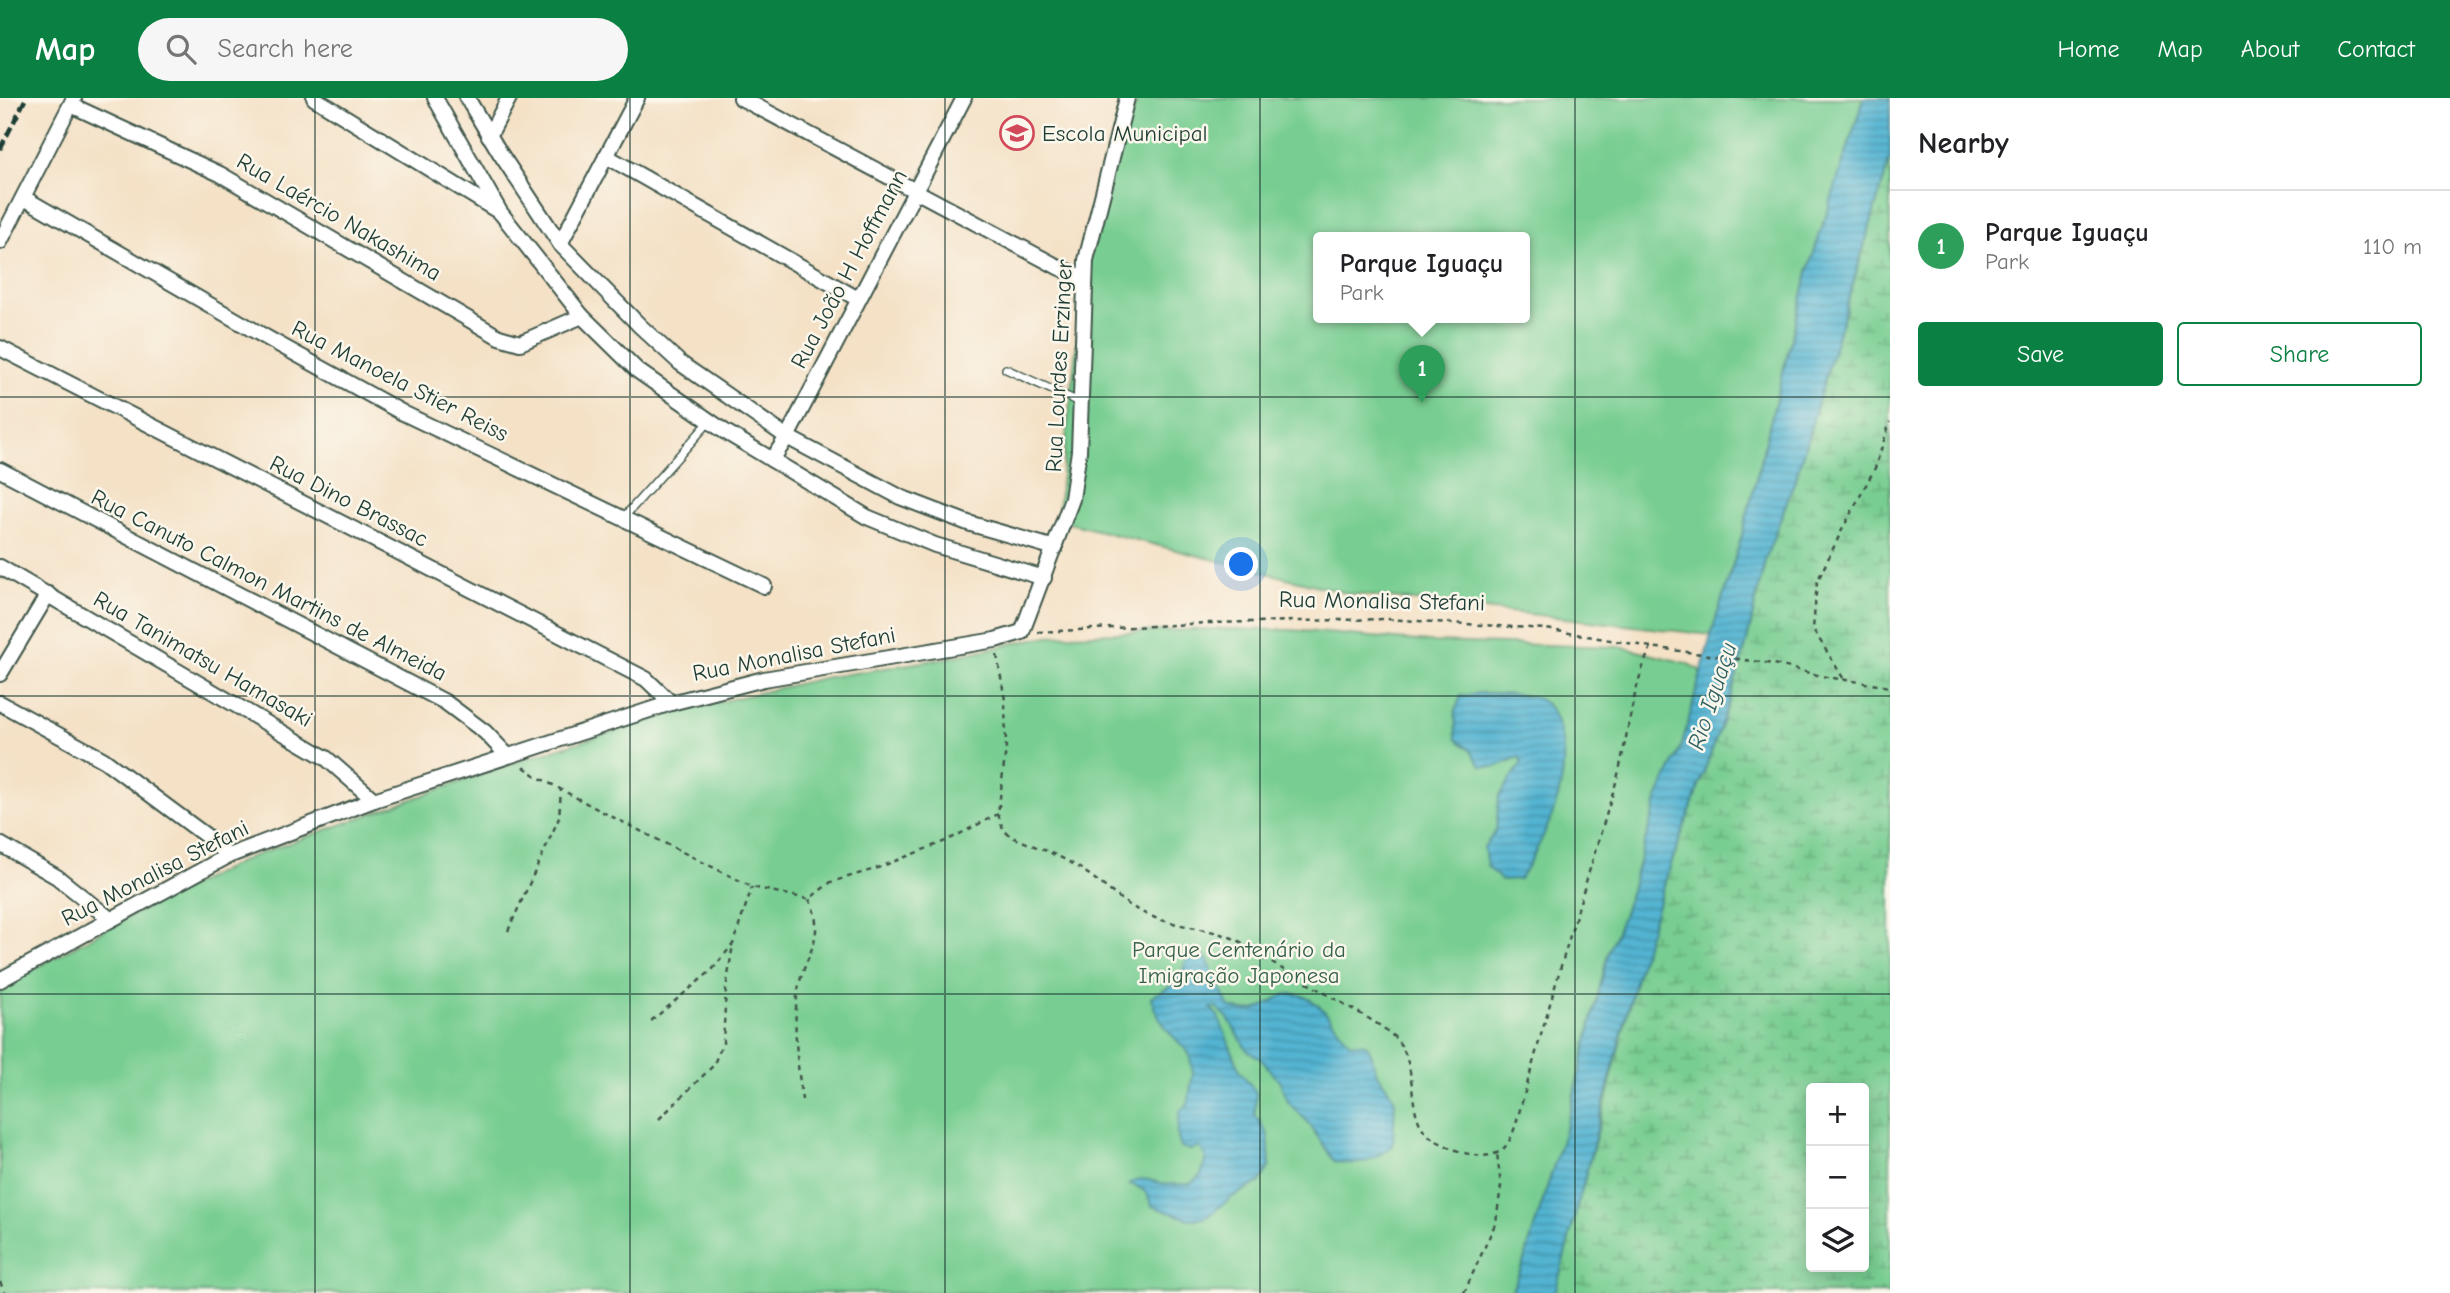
<!DOCTYPE html>
<meta charset="utf-8">
<style>
:root{--surface:#fff;--page:#f6f6f6;--text:#202124;--muted:#757577;--line:#e0e0e0;--accent:#0b8043}
body{margin:0;font-family:"Comic Neue",sans-serif;background:var(--page);color:var(--text)}
.controls{position:absolute;right:21px;bottom:21px;display:grid;overflow:hidden;border-radius:7px;box-shadow:0 4px 18px #0003}
.controls button{width:63px;height:63px;display:grid;place-items:center;padding:0;border:0;border-bottom:2px solid var(--line);background:var(--surface);color:var(--text);font:35px sans-serif}
.you{position:absolute;left:1242px;top:467px;width:24px;height:24px;margin:-18px;border:5px solid #fff;border-radius:50%;background:#1a73e8;box-shadow:0 0 0 10px #1a73e833}
.badge{display:grid;place-items:center;width:46px;height:46px;border-radius:50%;background:var(--accent);color:#fff;font-size:23px;font-weight:700}
.pin{position:absolute;translate:-50% -58px;filter:drop-shadow(0 2px 4px #0008)}
.pin::after{content:'';position:absolute;top:37px;width:24px;height:21px;background:inherit;clip-path:polygon(0 0,100% 0,50% 100%)}
.popup{position:absolute;left:1313px;top:134px;width:217px;height:91px;box-sizing:border-box;display:grid;place-content:center;border-radius:7px;background:var(--surface);filter:drop-shadow(0 2px 5px #0005);font-size:23px;white-space:nowrap;color:var(--muted)}
.popup b{font-size:26px;color:var(--text)}
.popup::after{content:'';position:absolute;left:50%;top:100%;margin-left:-14px;border:14px solid transparent;border-top-color:var(--surface)}
.list{margin:0;padding:0;list-style:none}
h2{display:flex;justify-content:space-between;align-items:center;height:91px;margin:0;padding:0 28px;font-size:30px}
h2 small{font-size:23px;font-weight:400;color:var(--muted)}
.list li{display:grid;grid-template-columns:46px 1fr auto;gap:21px;align-items:center;box-sizing:border-box;height:112px;padding:0 28px;border-top:2px solid var(--line)}
.list b{display:block;font-size:26px;white-space:nowrap}
.list p{margin:0;font-size:23px;white-space:nowrap;color:var(--muted)}
.list em{font-size:23px;font-style:normal;color:var(--muted)}
.actions{display:flex;gap:14px;padding:21px 28px}
.actions a{flex:1;padding:16px 0;border:2px solid var(--accent);border-radius:7px;text-align:center;font-size:24px;color:var(--accent)}
.actions .main{background:var(--accent);color:#fff}
.icon{flex:none;width:38px;height:38px;fill:none;stroke:currentColor;stroke-width:2;stroke-linecap:round;stroke-linejoin:round}
.map{position:relative;flex:none;width:1890px;height:1195px;overflow:hidden}
header{display:flex;align-items:center;gap:42px;box-sizing:border-box;height:98px;padding:0 35px;background:var(--accent);color:#fff}
header strong{font-size:33px}
nav{display:flex;gap:38px;margin-inline-start:auto;font-size:24px}
.search{width:490px;height:63px;background:var(--page);display:flex;align-items:center;gap:18px;box-sizing:border-box;padding:0 24px;border-radius:38px;color:var(--muted);font-size:26px}
main{display:flex}
aside{flex:1;background:var(--surface)}
.map>svg:first-child{display:block}
.wetland{fill:url(#wetland-marsh);stroke:#4c8663;stroke-width:2;fill-rule:evenodd}
.park{fill:#78ce92;stroke:#4c8663;stroke-width:2;fill-rule:evenodd}
.water{fill:url(#water-rules);stroke:#397883;stroke-width:2}
.lines{fill:none;stroke-linecap:round;stroke-linejoin:round}
.lane-casing{stroke:#3f564a;stroke-width:10}
.street-casing{stroke:#3f564a;stroke-width:18}
.path{stroke:#3f564a;stroke-width:2.5;stroke-dasharray:5 5;stroke-linecap:butt}
.lane{stroke:#fff;stroke-width:7}
.street{stroke:#fff;stroke-width:14}
.rail{stroke:#1f3d34;stroke-width:4.5;stroke-dasharray:10 5;stroke-linecap:butt}
.grid{fill:none;stroke:#1f3d34;stroke-width:2;stroke-opacity:0.55}
.labels{text-anchor:middle;dominant-baseline:central;stroke-width:5;stroke-linejoin:round;paint-order:stroke}
.poi-label{font-size:23px;fill:#1f3d34;stroke:#fbf7ec;text-anchor:start}
.street-label{font-size:23px;fill:#1f3d34;stroke:#fbf7ec}
.park-label{font-size:23px;fill:#35614c;stroke:#fbf7ec}
.water-label{font-size:24px;font-style:italic;fill:#2f6163;stroke:#fbf7ec}
</style>
<header>
<strong>Map</strong>
<div class="search"><svg class="icon" aria-label="search" viewBox="0 0 24 24"><circle cx="10" cy="10" r="6"/><path d="M15 15l6 6"/></svg>Search here</div>
<nav><a>Home</a><a>Map</a><a>About</a><a>Contact</a></nav>
</header>
<main>
<div class="map">
<svg width="1890" height="1195" viewBox="0 0 1890 1195">
<defs>
<pattern id="wetland-marsh" width="20" height="14" patternUnits="userSpaceOnUse" patternTransform="scale(1.75)"><rect width="20" height="14" fill="#78ce92"/><path d="M1 5h8M5 5V1M11 12h8M15 12V8" fill="none" stroke="#62a878"/></pattern>
<pattern id="water-rules" width="6" height="5" patternUnits="userSpaceOnUse" patternTransform="scale(1.75)"><rect width="6" height="5" fill="#53b4d2"/><path d="M0 2.5h6" fill="none" stroke="#4494ab"/></pattern>
</defs>
<rect width="100%" height="100%" fill="#fbf7ec"/>
<filter id="ink" filterUnits="userSpaceOnUse"><feTurbulence type="fractalNoise" baseFrequency=".0143" numOctaves="2"/><feDisplacementMap in="SourceGraphic" scale="14" xChannelSelector="R" yChannelSelector="G"/><feConvolveMatrix kernelMatrix="1 2 1 2 8 2 1 2 1" color-interpolation-filters="sRGB"/></filter>
<filter id="wash" filterUnits="userSpaceOnUse"><feTurbulence type="fractalNoise" baseFrequency=".00686" numOctaves="4" result="noise"/><feDisplacementMap in="SourceGraphic" scale="28" xChannelSelector="R" yChannelSelector="G"/><feGaussianBlur stdDeviation="1.57" result="paint"/><feColorMatrix in="noise" values="0 0 0 0 0 0 0 0 0 0 0 0 0 0 0 0 0 1.4 0 .05"/><feComposite in="paint" operator="in"/></filter>
<g filter="url(#wash)">
<rect width="100%" height="100%" fill="#f4e1c6"/>
<!-- wetland -->
<path class="wetland" d="M1890 60V1195H1554L1606 1002 1636 880 1666 780 1728 607 1747 543 1765 462 1796 379ZM1811 990H1864V1169H1811Z"/>
<!-- park -->
<g class="park">
<path d="M1139 0H1864L1809 171 1741 441 1711 537 1346 495 1057 422 1083 189 1116 53ZM1319 139H1525V219H1319Z"/>
<path d="M1208 531 1292 532 1429 544 1621 549 1686 565 1700 572V587L1682 647 1658 699 1625 813 1608 856 1567 1026 1523 1166 1511 1195H0V890L122 822 250 759 530 659 685 612 823 580 947 560 1048 538Z"/>
</g>
<!-- water -->
<g class="water">
<path d="M1864 0H1890V60L1796 379 1765 462 1747 543 1728 607 1666 780 1636 880 1557 1188 1554 1195H1511L1523 1166 1567 1026 1608 856 1625 813 1658 699 1682 647 1711 537 1741 441 1809 170Z"/>
<path d="M1481 595C1498 596 1531 594 1545 605 1553 611 1557 624 1560 633 1573 685 1546 737 1520 781L1501 782 1487 768 1484 749 1496 733 1499 699 1522 664 1519 659 1495 669 1481 668 1471 653 1456 641 1455 614 1461 598Z"/>
<path d="M1198 852 1207 861 1229 909C1270 925 1276 881 1309 901 1326 910 1337 931 1350 945L1366 946 1371 955 1376 973 1395 1002 1393 1048C1370 1063 1361 1070 1334 1063L1307 1023 1289 1005 1280 984 1261 961 1247 952 1227 919 1216 909 1211 910 1218 918 1240 973 1256 994 1255 1016 1268 1037 1270 1068 1260 1084 1232 1099 1206 1120 1188 1121 1152 1108C1147 1094 1143 1089 1129 1086 1142 1076 1153 1085 1167 1086 1174 1087 1182 1086 1190 1086L1201 1077 1206 1060 1200 1049 1190 1052 1181 1049 1177 1036 1180 1013 1188 1006 1193 975 1189 955 1169 934 1156 914 1151 900C1157 894 1160 894 1166 891 1180 885 1184 869 1189 856Z"/>
</g>
</g>
<g filter="url(#ink)">
<g class="lines">
<!-- lane casing -->
<g class="lane-casing">
<g id="lane">
<path d="M1006 271 1081 305"/>
<path d="M624 419 710 323"/>
</g>
</g>
<!-- street casing -->
<g class="street-casing">
<g id="street">
<path d="M314 0 498 113"/>
<path d="M435 0 500 114 582 218 638 273 724 333 867 419 935 447 1044 480"/>
<path d="M467 0 500 55 560 146 640 228 680 265 787 339 900 399 968 425 1055 450"/>
<path d="M741 0 1060 170 1084 180"/>
<path d="M71 7 220 76 499 239 520 245 582 218"/>
<path d="M489 38 509 0"/>
<path d="M606 58 858 201"/>
<path d="M24 100 269 241 403 315 764 488"/>
<path d="M0 144 74 0"/>
<path d="M560 146 637 0"/>
<path d="M0 250 646 581 671 605"/>
<path d="M772 362 787 339 964 0"/>
<path d="M0 372 445 604 485 634 507 657"/>
<path d="M0 469 326 660 374 702"/>
<path d="M0 576 48 496"/>
<path d="M0 605 104 662 209 740 228 758"/>
<path d="M0 746 57 779 110 821"/>
<path d="M0 882 228 758 374 702 671 605 764 581 995 542 1022 534 1072 401 1079 353 1086 162 1127 0"/>
</g>
</g>
<!-- path -->
<g class="path">
<path d="M1038 534 1209 525 1386 521 1546 531 1651 549 1774 566 1821 578 1890 589"/>
<path d="M997 557 1005 602 1006 650 998 716 1003 731 1010 738C1033 748 1057 756 1078 769 1103 785 1125 809 1153 819 1179 829 1209 830 1235 841 1245 845 1252 854 1261 859 1291 876 1320 892 1349 909 1364 918 1380 926 1393 938 1424 966 1400 1022 1435 1042 1452 1052 1487 1067 1504 1050 1511 1043 1513 1034 1516 1026 1547 913 1581 800 1615 688 1628 642 1631 592 1651 549"/>
<path d="M1843 580 1813 531 1817 484 1842 432 1875 370 1890 324"/>
<path d="M524 669 538 679 599 712 752 789 808 801"/>
<path d="M508 833 559 720 561 691"/>
<path d="M651 923 712 872 733 846 752 789"/>
<path d="M802 1002C798 968 793 933 797 899 801 859 829 841 809 801L831 784 875 771 948 742 998 716"/>
<path d="M659 1021 713 968 723 945 726 891 733 846"/>
<path d="M0 1184 5 1195"/>
<path d="M1464 1195 1496 1124 1501 1088 1497 1055"/>
</g>
<!-- lane -->
<use href="#lane" class="lane"/>
<!-- street -->
<use href="#street" class="street"/>
<!-- rail -->
<path class="rail" d="M0 51 26 0"/>
</g>
</g>
<!-- grid -->
<path class="grid" d="M315 0V1195M630 0V1195M945 0V1195M1260 0V1195M1575 0V1195M0 299H1890M0 598H1890M0 896H1890"/>
<!-- icons -->
<defs>
<g id="school-ring" transform="scale(1.75)"><circle r="9.5" fill="#fbf7ec" stroke="#d1495b" stroke-width="1.5"/><path d="M0-5L7-2L0 1L-7-2ZM-4 1L0 2.5L4 1V4Q0 6-4 4Z" fill="#d1495b"/></g>
</defs>
<g fill-rule="evenodd">
<use href="#school-ring" x="1017" y="35"/>
</g>
<g class="labels">
<!-- poi labels -->
<g class="poi-label">
<text x="1042" y="35">Escola Municipal</text>
</g>
<!-- street labels -->
<g class="street-label">
<text transform="translate(339 119) rotate(30)">Rua Laércio Nakashima</text>
<text transform="translate(849 171) rotate(-62)">Rua João H Hoffmann</text>
<text transform="translate(1059 268) rotate(-87)">Rua Lourdes Erzinger</text>
<text transform="translate(400 283) rotate(27)">Rua Manoela Stier Reiss</text>
<text transform="translate(349 403) rotate(27)">Rua Dino Brassac</text>
<text transform="translate(269 487) rotate(27)">Rua Canuto Calmon Martins de Almeida</text>
<text transform="translate(1382 503) rotate(1)">Rua Monalisa Stefani</text>
<text transform="translate(794 556) rotate(-11)">Rua Monalisa Stefani</text>
<text transform="translate(203 561) rotate(30)">Rua Tanimatsu Hamasaki</text>
<text transform="translate(155 775) rotate(-27)">Rua Monalisa Stefani</text>
</g>
<!-- park labels -->
<g class="park-label">
<text x="1239" y="851">Parque Centenário da<tspan x="1239" dy="26">Imigração Japonesa</tspan></text>
</g>
<!-- water labels -->
<g class="water-label">
<text transform="translate(1712 598) rotate(-72)">Rio Iguaçu</text>
</g>
</g>
</svg>
<div class="controls">
<button>+</button>
<button>−</button>
<button><svg class="icon" aria-label="layers" viewBox="0 0 24 24"><path d="M12 4l9 5-9 5-9-5zM3 14l9 5 9-5"/></svg></button>
</div>
<div class="you"></div>
<div class="pin badge" style="left:1422px;top:305px;background:#2e9e5b">1</div>
<div class="popup"><b>Parque Iguaçu</b>Park</div>
</div>
<aside>
<h2>Nearby<small></small></h2>
<ul class="list">
<li><span class="badge" style="background:#2e9e5b">1</span><div><b>Parque Iguaçu</b><p>Park</p></div><em>110 m</em></li>
</ul>
<div class="actions"><a class="main">Save</a><a>Share</a></div>
</aside>
</main>
